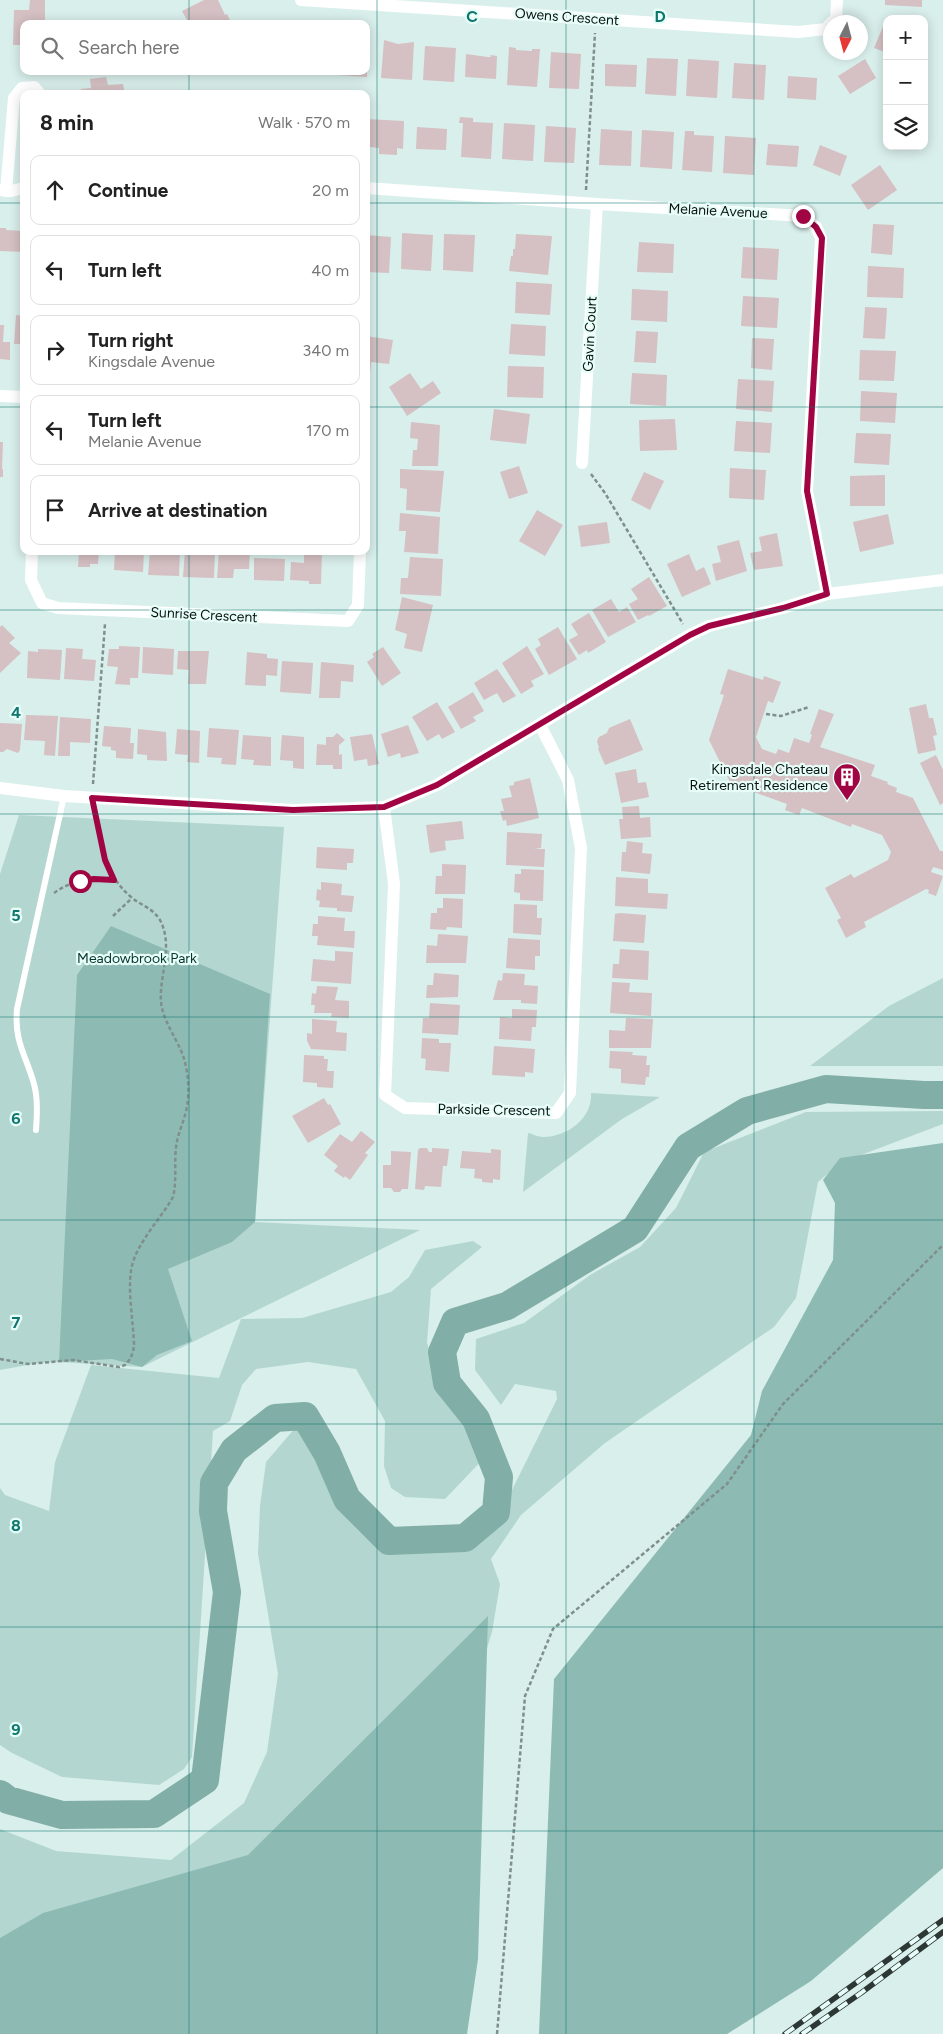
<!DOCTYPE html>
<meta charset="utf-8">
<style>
:root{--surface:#fff;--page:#f2f2f2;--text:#222;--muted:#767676;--line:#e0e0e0}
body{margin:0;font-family:Figtree,sans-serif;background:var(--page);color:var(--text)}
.controls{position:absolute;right:15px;top:15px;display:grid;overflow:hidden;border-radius:10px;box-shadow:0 2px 12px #0003}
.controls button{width:45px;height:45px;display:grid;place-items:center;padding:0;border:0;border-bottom:1px solid var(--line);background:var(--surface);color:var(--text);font:25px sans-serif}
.compass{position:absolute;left:823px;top:15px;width:45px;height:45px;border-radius:50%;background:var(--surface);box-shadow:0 2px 12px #0003;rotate:186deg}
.stop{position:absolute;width:15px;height:15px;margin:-11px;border:4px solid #a00443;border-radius:50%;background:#fff}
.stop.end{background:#a00443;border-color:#fff;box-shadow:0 1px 5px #0008}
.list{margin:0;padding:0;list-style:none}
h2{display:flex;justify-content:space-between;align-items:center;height:65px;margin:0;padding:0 20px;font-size:21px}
h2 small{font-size:16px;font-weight:400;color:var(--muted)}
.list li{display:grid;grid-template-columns:32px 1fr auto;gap:15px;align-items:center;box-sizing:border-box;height:70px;margin:0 10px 10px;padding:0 10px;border:1px solid var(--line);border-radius:10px}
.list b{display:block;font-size:19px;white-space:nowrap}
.list p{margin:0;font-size:16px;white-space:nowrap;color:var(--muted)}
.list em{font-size:16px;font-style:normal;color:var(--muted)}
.icon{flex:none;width:28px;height:28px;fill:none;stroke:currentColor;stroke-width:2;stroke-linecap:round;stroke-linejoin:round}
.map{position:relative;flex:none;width:943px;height:2034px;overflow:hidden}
.search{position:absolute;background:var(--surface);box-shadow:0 2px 12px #0003;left:20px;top:20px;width:350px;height:55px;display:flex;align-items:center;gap:12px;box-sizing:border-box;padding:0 18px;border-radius:10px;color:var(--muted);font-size:19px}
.panel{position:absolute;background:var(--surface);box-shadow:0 2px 12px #0003;left:20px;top:90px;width:350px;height:465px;border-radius:10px}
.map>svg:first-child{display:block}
.green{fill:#b3d7d0}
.forest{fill:#8dbbb3}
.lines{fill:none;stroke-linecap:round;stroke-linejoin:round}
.river{stroke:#81aea6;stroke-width:28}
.building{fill:#d5c0c3}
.path{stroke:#7f8f8c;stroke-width:2.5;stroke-dasharray:4 2.5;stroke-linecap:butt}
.service{stroke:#fff;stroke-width:6}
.minor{stroke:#fff;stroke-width:12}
.rail-casing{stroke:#2d3835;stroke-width:5.5}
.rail{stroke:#e6fdf8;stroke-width:4;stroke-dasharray:11;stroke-linecap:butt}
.route{stroke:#a00443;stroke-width:6}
.grid{fill:none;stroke:#0f766e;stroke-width:1;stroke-opacity:0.55}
.labels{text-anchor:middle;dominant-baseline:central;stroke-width:4.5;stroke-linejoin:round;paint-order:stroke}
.street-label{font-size:14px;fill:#0b1311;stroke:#e6fdf8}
.poi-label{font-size:14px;fill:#0b1311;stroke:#e6fdf8;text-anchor:end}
.park-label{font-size:14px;fill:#07342f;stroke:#e6fdf8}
.grid-label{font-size:16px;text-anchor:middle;font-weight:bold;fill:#0f766e;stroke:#e6fdf8;stroke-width:4.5;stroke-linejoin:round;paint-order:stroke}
</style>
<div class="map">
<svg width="943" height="2034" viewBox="0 0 943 2034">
<rect width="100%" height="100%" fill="#d9efeb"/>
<!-- green -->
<g class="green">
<path d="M19 815 284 827 255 1222 420 1230 142 1367 59 1362 39 1363 0 1370V874Z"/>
<path d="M943 978V1066H810L889 1006Z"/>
<path d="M591 1093 660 1097 622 1119 523 1192 528 1133C533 1134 538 1137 543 1137 567 1137 593 1118 591 1093Z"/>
<path d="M943 1111V1124L840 1163 818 1182 796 1298 774 1327 605 1443 521 1515 491 1559 500 1584 492 1632 471 1701 0 2034V1829L56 1851 171 1860 244 1803 267 1752 278 1674 258 1554 260 1506 266 1462 295 1428 312 1423 327 1434 370 1523 387 1540 431 1546 487 1528 501 1512 557 1399 556 1391 515 1384 501 1405 475 1370 476 1339 524 1323 590 1275 640 1247 676 1208 704 1152 806 1112Z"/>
<path d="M473 1241 482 1247 431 1289 427 1343 437 1374 458 1387 481 1424 488 1454 445 1499 405 1497 391 1488 384 1466 385 1421 356 1369 308 1362 256 1369 242 1385 230 1421 213 1431 192 1757 184 1769 159 1785 62 1777 12 1753 0 1745V1488L5 1495 49 1511 55 1462 91 1365 219 1378 241 1319 302 1318 391 1292 409 1277 425 1250Z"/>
</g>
<!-- forest -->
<g class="forest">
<path d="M111 926 270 994 255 1222 232 1242 168 1269 192 1341 157 1355 142 1367 112 1359 59 1362 77 975Z"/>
<path d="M943 1143V1868L811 1981 727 2034H539L554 1679 751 1435 762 1391 833 1260 835 1203 823 1180 840 1158Z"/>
<path d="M488 1616 478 1959 467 2034H0V1938L43 1913 248 1855Z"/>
</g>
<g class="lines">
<!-- river -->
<path class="river" d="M0 1794 8 1800 62 1815 154 1814 205 1780 227 1592 213 1511 214 1483 234 1450 275 1418 305 1416 327 1453 347 1499 389 1541 465 1538 496 1512 499 1477 476 1419 447 1383 442 1352 455 1322 507 1306 635 1229 688 1147 747 1111 826 1089 924 1095H943"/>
</g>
<!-- building -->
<g class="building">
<path d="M30 0H45V24H24V45H13L14 10H29Z"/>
<path d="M204 0H218L225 15 227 14 230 20 222 24H189L182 11Z"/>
<path d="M885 0H922V7L885 5Z"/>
<path d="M887 17V53L874 48Z"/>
<path d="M384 40 398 44 414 42 412 80 381 78Z"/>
<path d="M425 46 456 48 454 82 423 80Z"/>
<path d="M509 47 516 48V50L532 51V49H540L537 87 507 85Z"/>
<path d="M551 52 581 54 579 89 549 88Z"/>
<path d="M466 54 488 57H491L490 55 497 56 496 79 465 77Z"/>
<path d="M647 58 678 59 676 96 645 94Z"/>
<path d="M688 59 719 61 717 98 686 96Z"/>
<path d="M865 59 876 78 850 94 838 76Z"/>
<path d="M734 63 766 65 764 100 732 98Z"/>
<path d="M605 64 637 65 636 87 605 86Z"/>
<path d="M337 71H367V77L337 75Z"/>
<path d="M788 76 817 78 816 100 787 98Z"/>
<path d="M106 77 108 85 123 84 125 94H82L81 89 91 88 90 79Z"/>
<path d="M460 117 473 118V122L493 123 491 159 461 157 463 123H459Z"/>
<path d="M366 119 404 121 403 149 397 148V155L379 154V148L370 147V153H366Z"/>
<path d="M504 123 535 125 533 161 502 159Z"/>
<path d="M546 126 576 128 574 163 544 162Z"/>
<path d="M417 127 447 129 446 150 416 149Z"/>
<path d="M601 129 632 131 631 166 599 165Z"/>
<path d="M642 130 674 132 672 169 640 167Z"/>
<path d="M685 131H694V135L714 136 712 172 682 170Z"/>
<path d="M725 136 756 138 754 175 723 173Z"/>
<path d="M768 144 799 146 797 167 766 165Z"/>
<path d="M820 145 847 156 840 176 813 165Z"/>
<path d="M880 165 897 190 868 210 851 185Z"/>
<path d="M873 224 894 225 892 255 871 253Z"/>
<path d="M0 228H6V230L24 231V252L0 251Z"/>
<path d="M402 233 433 235 431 271 401 269Z"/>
<path d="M444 234 475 235 473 272 443 270Z"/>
<path d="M516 234 552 236 548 275 509 271 511 256H513V249H515Z"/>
<path d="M366 235 391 237 389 273 366 272Z"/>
<path d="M639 242 674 244 673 273 637 272Z"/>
<path d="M743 247 779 249 777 280 741 278Z"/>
<path d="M868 266 904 268 903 298 867 297Z"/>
<path d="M516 282 552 284 550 315 515 313Z"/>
<path d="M632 289 668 291 667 322 631 320Z"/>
<path d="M743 296 779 298 777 328 741 326Z"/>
<path d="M865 307 887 308 885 339 863 338Z"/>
<path d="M16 315 24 316V344H14Z"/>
<path d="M511 324 546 326 545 356 509 354Z"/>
<path d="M0 325H4L3 342H10V360L0 359Z"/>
<path d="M636 331 658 332 656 363 634 362Z"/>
<path d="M366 336 393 340 389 364 371 362 370 374H366Z"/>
<path d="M752 338 774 339 772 370 751 368Z"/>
<path d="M860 350 896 351 894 381 859 380Z"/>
<path d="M508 366 544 367 543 398 507 397Z"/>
<path d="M410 373 421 389 433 381 441 393 407 416 389 387Z"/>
<path d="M632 373 667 375 666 406 630 404Z"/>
<path d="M738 379 774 381 772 412 736 409Z"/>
<path d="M861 391 897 393 895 423 860 421Z"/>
<path d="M494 409 530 414 526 444 490 440Z"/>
<path d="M675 419 677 450 640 451 639 420Z"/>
<path d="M736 421 772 423 770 453 734 451Z"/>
<path d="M411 422 440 425 438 466H412L413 450H417L418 439 410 438Z"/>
<path d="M856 433 891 434 889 465 854 463Z"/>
<path d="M0 442H3L2 469H3V477H0Z"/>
<path d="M519 466 528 493 509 499 500 472Z"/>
<path d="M730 468 766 470 764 500 729 498Z"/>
<path d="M400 469 444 471 440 512 406 510 407 489 400 488Z"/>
<path d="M644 472 664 481 650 510 631 500Z"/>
<path d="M885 475V506H850V476Z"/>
<path d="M537 510 563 525 545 556 519 541Z"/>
<path d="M400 513 440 517 438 554 404 552 406 531H399Z"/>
<path d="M888 514 894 544 860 552 853 522Z"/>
<path d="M607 522 610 543 581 547 578 526Z"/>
<path d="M777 533 783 566 754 570 750 553 762 551 759 537Z"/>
<path d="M739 540 747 571 716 581 712 564 721 562 717 546Z"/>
<path d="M79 551H99L98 564H90V567H78Z"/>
<path d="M115 551H144L143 572 114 570Z"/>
<path d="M150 551H180L179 576 148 575Z"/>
<path d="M185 551 215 552 214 578 183 577Z"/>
<path d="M219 551H250L249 569H234L233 578H217Z"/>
<path d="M304 551H322L321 584H309V581L290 580 291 562 304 563Z"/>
<path d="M689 554 696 571 704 567 711 584 682 597 667 564Z"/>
<path d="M410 557 443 559 441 596 400 594 401 578H408Z"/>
<path d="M254 558 285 559 284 581 254 580Z"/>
<path d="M649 577 667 606 649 616 648 615 638 620 629 604 638 599 631 589Z"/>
<path d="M402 597 433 605 422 652 404 648 407 634 395 630Z"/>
<path d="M611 599 619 612 627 607 636 622 608 637 592 610Z"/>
<path d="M589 613 606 642 588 653 587 650 579 655 569 640 578 635 571 624Z"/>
<path d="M2 625 15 638 9 643 21 653 0 673V627Z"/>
<path d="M558 627 577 659 549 675 535 649 541 645 538 639Z"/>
<path d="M119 646 140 647 138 678H130V685L115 684 118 667 107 666 109 649H119Z"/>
<path d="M527 646 544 674 531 681 534 686 521 694 502 663Z"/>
<path d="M143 647 174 649 173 675 142 673Z"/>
<path d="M383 647 401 673 382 686 367 662 374 657 372 654Z"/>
<path d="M66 648 83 649 82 659 96 660 94 681 64 679Z"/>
<path d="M38 649 62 650 60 680 27 678 28 651 38 652Z"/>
<path d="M178 651H209L206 684H188L189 670 177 669Z"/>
<path d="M247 652 267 654V658L278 659 277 676 266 675V686L245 685Z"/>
<path d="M282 661 313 663 311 694 280 692Z"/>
<path d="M321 662 354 665 353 682 341 681 340 698H319Z"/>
<path d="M497 669 516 696 503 703 497 693 484 700 474 683Z"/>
<path d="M728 669 763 680 764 676 781 682 773 703 768 701 756 737 762 749 776 754 778 749 789 753 794 738 809 743 812 735 810 734 819 709 834 714 820 747 875 765 871 776 888 782 887 784 897 788 896 792 913 798 940 851H943V870L933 867 931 872 943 876 936 896 928 893 929 890 926 889 864 922 866 927 846 938 837 920 841 918 825 888 851 874 854 878 888 860 891 852 882 835 852 824 851 827 802 808 799 815 785 810 787 804 731 784 709 740 724 695 720 694Z"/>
<path d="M473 692 484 711 473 717 476 721 461 729 448 707Z"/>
<path d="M437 702 455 732 442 739 439 734 427 741 412 717Z"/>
<path d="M926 704 929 718H933L937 735 933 736 936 750 918 754 909 708Z"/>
<path d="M26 715 58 716 55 756 44 755 45 741 24 740Z"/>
<path d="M60 717 91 719 90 743 70 742V756H58Z"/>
<path d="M630 719 643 750 605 765 598 749 599 748 597 741 599 737 607 733 609 728Z"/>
<path d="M0 723 22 724 20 750 18 753 7 749 3 752H0Z"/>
<path d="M408 725 419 753 401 758 400 753 388 757 381 734Z"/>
<path d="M104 726 131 728 130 743H134L133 759 116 758V751L111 750V747L102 746Z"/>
<path d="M209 728 239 730 236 765 221 764 222 758 207 757Z"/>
<path d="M138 729 166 732 167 761 147 760V755L137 754Z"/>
<path d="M177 729 200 731 199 763 187 762 188 755 175 754Z"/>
<path d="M337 733 345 740 339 745V755L342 754V769H333V765H316L317 744 326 745V737H333Z"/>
<path d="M372 734 379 764 368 766 367 759 354 761 350 737Z"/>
<path d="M243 735 271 737V766L253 765 254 760 241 759Z"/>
<path d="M282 735 304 737V769L293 768V761L280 760Z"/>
<path d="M936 755 943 770V803L940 805 920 763Z"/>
<path d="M636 769 638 783 646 782 649 797 621 803 615 773Z"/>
<path d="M530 778 539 818 507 826 506 820 503 821 500 811H504L501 799 512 797 509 786 514 785V782Z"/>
<path d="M639 806 640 818 650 817 651 837 621 839 619 819H623L622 807Z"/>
<path d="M462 821 464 839 445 841 446 850 430 853 426 825Z"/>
<path d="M507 832 542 834 541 848 534 849H545L544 867 506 865Z"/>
<path d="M627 841 643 843 642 853 652 854 650 874 621 871 622 852H626Z"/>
<path d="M317 847 354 849 353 863H347V870L316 868Z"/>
<path d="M442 864 466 865 465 894H435L436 876H442Z"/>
<path d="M521 869 544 870 543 901 520 900V893L514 892 515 874H521Z"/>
<path d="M616 877 648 879V893L668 894 667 909 615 906Z"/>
<path d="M321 882 342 884 341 895 354 896 352 912 337 911V908L319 907 320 901 316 900 317 889 321 890Z"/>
<path d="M443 898 463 899 462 928 447 927 446 930 430 929 431 913H437V908H443Z"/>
<path d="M514 904 537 905V918H542L541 935 513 933Z"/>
<path d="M620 913 646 915 644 943 613 941 615 914Z"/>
<path d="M318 916 345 918 344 931H355L354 948 317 945 318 936H312L313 924H318Z"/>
<path d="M438 934 468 936 466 963H426L427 945 437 946Z"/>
<path d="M508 938 540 940V956H535V970L506 968Z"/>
<path d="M620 949 649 951 648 980 612 978 613 964H619Z"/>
<path d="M335 951 353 952 351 984 311 981 313 959 335 961Z"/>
<path d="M434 973 459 975 458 997 426 998 427 985H433Z"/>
<path d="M503 973 525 974 524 985 538 986 537 1004 521 1003V1000H493L498 980 502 981Z"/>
<path d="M612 982 630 983 629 992 652 993 651 1016 610 1013Z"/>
<path d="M317 986 338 987 335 1000 349 1001V1018L331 1017 332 1013H314L315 1005H311L312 993 316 994Z"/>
<path d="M430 1003 460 1005 458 1035 422 1033 423 1018H429Z"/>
<path d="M512 1009 537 1010 536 1027H532L531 1041 499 1039 500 1017 512 1018Z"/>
<path d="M626 1018 653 1019 651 1048H609V1030L625 1031Z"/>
<path d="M312 1019 337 1021 336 1032 347 1033 346 1051 311 1049 307 1041V1033L312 1034Z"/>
<path d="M422 1038 439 1039V1043H451L449 1072 425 1070 426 1059 421 1058Z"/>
<path d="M494 1046 535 1049 533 1073 525 1072V1077L492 1075Z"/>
<path d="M610 1051 633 1052 632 1055 647 1056 646 1065H650L649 1077H646L645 1085 621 1083V1069L609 1068Z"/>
<path d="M304 1055 324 1056V1059H328L327 1071H334L333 1088 317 1087V1083L303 1082Z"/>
<path d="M324 1098 328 1105 330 1104 341 1124 308 1143 292 1116Z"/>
<path d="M361 1131 375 1142 365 1153 368 1155 350 1180 345 1176 344 1178 334 1171 338 1166 324 1155 340 1134 352 1142Z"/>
<path d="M420 1148H427L429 1152H432V1148L449 1149 447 1166H443L441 1187 425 1186 424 1190 415 1189 418 1150Z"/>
<path d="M491 1149 501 1150 500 1180 493 1179V1183L482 1182V1179L474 1178 475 1169 460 1168 462 1151 491 1153Z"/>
<path d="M391 1151 411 1152 408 1189H402L400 1192H394L391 1188H383V1165H391Z"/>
</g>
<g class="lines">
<!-- path -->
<g class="path">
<path d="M586 190 595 33"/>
<path d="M591 474 605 493 683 624"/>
<path d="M766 714 781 716 809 707"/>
<path d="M93 784 105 624"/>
<path d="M54 893C72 880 93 877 115 880"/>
<path d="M113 916 132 898"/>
<path d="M0 1359 28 1364 73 1360 119 1367 125 1365 131 1358 134 1347C134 1322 125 1282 134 1259 143 1236 161 1218 173 1197 177 1181 174 1164 176 1148 177 1136 182 1126 185 1115 190 1098 189 1079 185 1062 180 1042 163 1023 161 1002 159 975 174 947 160 920 153 908 140 905 131 897 103 873 103 845 95 811"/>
<path d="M497 2034 525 1696 553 1629 727 1484 783 1404 943 1245"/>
</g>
<!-- service -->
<path class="service" d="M36 1130C37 1115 38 1099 34 1084 26 1055 14 1042 17 1009L64 796"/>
<!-- minor -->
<g class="minor">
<path d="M301 0 798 32 826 29 830 24"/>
<path d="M832 22 836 19 837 0"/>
<path d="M366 188 597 204 803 216 816 227 821 238 807 491 827 594"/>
<path d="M0 190 11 191 24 188"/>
<path d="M6 191 14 98 22 88 34 87 40 94"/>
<path d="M0 396 24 397"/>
<path d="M582 463 597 204"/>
<path d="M32 551 31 580 42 603 58 608 348 621 358 605 360 551"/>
<path d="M0 788 64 796 293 810 384 807 437 785 690 635 709 626 783 608 827 594 943 580"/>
<path d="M384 807 394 884 385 1095 405 1108 556 1113 570 1093 581 848 568 780 540 725"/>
</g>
<!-- rail casing -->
<g class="rail-casing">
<g id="rail">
<path d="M785 2034 943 1920"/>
<path d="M802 2034 861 1993 943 1932"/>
</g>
</g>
<!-- rail -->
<use href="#rail" class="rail"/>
</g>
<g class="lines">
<!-- route -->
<path class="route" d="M80 881 94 879 114 880 105 860 92 798 293 810 384 807 437 785 690 635 709 626 783 608 827 594 807 491 822 238 816 227 803 216"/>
</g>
<!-- grid -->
<path class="grid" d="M189 0V24M377 0V2034M566 0V2034M754 0V2034M189 71V94M0 203H24M366 203H943M0 407H24M366 407H943M189 551V2034M0 610H943M0 814H943M0 1017H943M0 1220H943M0 1424H943M0 1627H943M0 1831H943"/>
<!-- icons -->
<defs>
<g id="building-pin" transform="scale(1.4375)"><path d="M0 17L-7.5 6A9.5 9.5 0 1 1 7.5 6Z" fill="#a00443" stroke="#e6fdf8"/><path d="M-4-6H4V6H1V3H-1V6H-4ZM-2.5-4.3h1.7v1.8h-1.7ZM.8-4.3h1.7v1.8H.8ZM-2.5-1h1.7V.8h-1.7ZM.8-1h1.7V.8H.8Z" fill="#fff"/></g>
</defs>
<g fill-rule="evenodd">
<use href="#building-pin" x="847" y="777"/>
</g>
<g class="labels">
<!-- street labels -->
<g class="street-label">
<text transform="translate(567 17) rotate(4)">Owens Crescent</text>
<text transform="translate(718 211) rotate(3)">Melanie Avenue</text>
<text transform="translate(590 334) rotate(-87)">Gavin Court</text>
<text transform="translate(204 615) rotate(3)">Sunrise Crescent</text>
<text transform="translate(494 1110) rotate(1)">Parkside Crescent</text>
</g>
<!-- poi labels -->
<g class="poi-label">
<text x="828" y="769">Kingsdale Chateau<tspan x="828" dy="16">Retirement Residence</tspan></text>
</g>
<!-- park labels -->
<g class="park-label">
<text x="137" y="958">Meadowbrook Park</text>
</g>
</g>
<g class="grid-label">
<text x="472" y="22">C</text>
<text x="660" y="22">D</text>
<text x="16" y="718">4</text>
<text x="16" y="921">5</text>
<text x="16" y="1124">6</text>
<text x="16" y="1328">7</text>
<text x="16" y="1531">8</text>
<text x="16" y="1735">9</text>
</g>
</svg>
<div class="controls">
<button>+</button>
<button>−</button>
<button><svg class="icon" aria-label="layers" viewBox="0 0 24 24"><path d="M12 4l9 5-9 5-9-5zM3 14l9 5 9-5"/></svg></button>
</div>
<svg class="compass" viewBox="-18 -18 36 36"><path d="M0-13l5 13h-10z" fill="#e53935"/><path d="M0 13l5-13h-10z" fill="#767676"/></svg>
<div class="stop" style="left:80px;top:881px"></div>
<div class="stop end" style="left:803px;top:216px"></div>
<div class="search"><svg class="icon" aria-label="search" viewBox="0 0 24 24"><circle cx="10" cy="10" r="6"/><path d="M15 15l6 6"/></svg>Search here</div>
<section class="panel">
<h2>8 min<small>Walk · 570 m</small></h2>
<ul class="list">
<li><svg class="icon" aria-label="ahead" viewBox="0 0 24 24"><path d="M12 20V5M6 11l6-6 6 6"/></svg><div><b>Continue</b></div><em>20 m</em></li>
<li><svg class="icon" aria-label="left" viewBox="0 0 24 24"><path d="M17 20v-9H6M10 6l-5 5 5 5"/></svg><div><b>Turn left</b></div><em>40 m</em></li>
<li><svg class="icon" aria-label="right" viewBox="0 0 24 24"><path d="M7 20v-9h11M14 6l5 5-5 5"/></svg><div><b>Turn right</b><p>Kingsdale Avenue</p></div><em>340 m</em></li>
<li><svg class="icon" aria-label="left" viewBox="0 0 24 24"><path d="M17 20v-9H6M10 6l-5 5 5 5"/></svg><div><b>Turn left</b><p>Melanie Avenue</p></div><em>170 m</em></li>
<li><svg class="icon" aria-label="arrive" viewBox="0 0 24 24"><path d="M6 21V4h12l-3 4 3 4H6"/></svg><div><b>Arrive at destination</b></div></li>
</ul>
</section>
</div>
